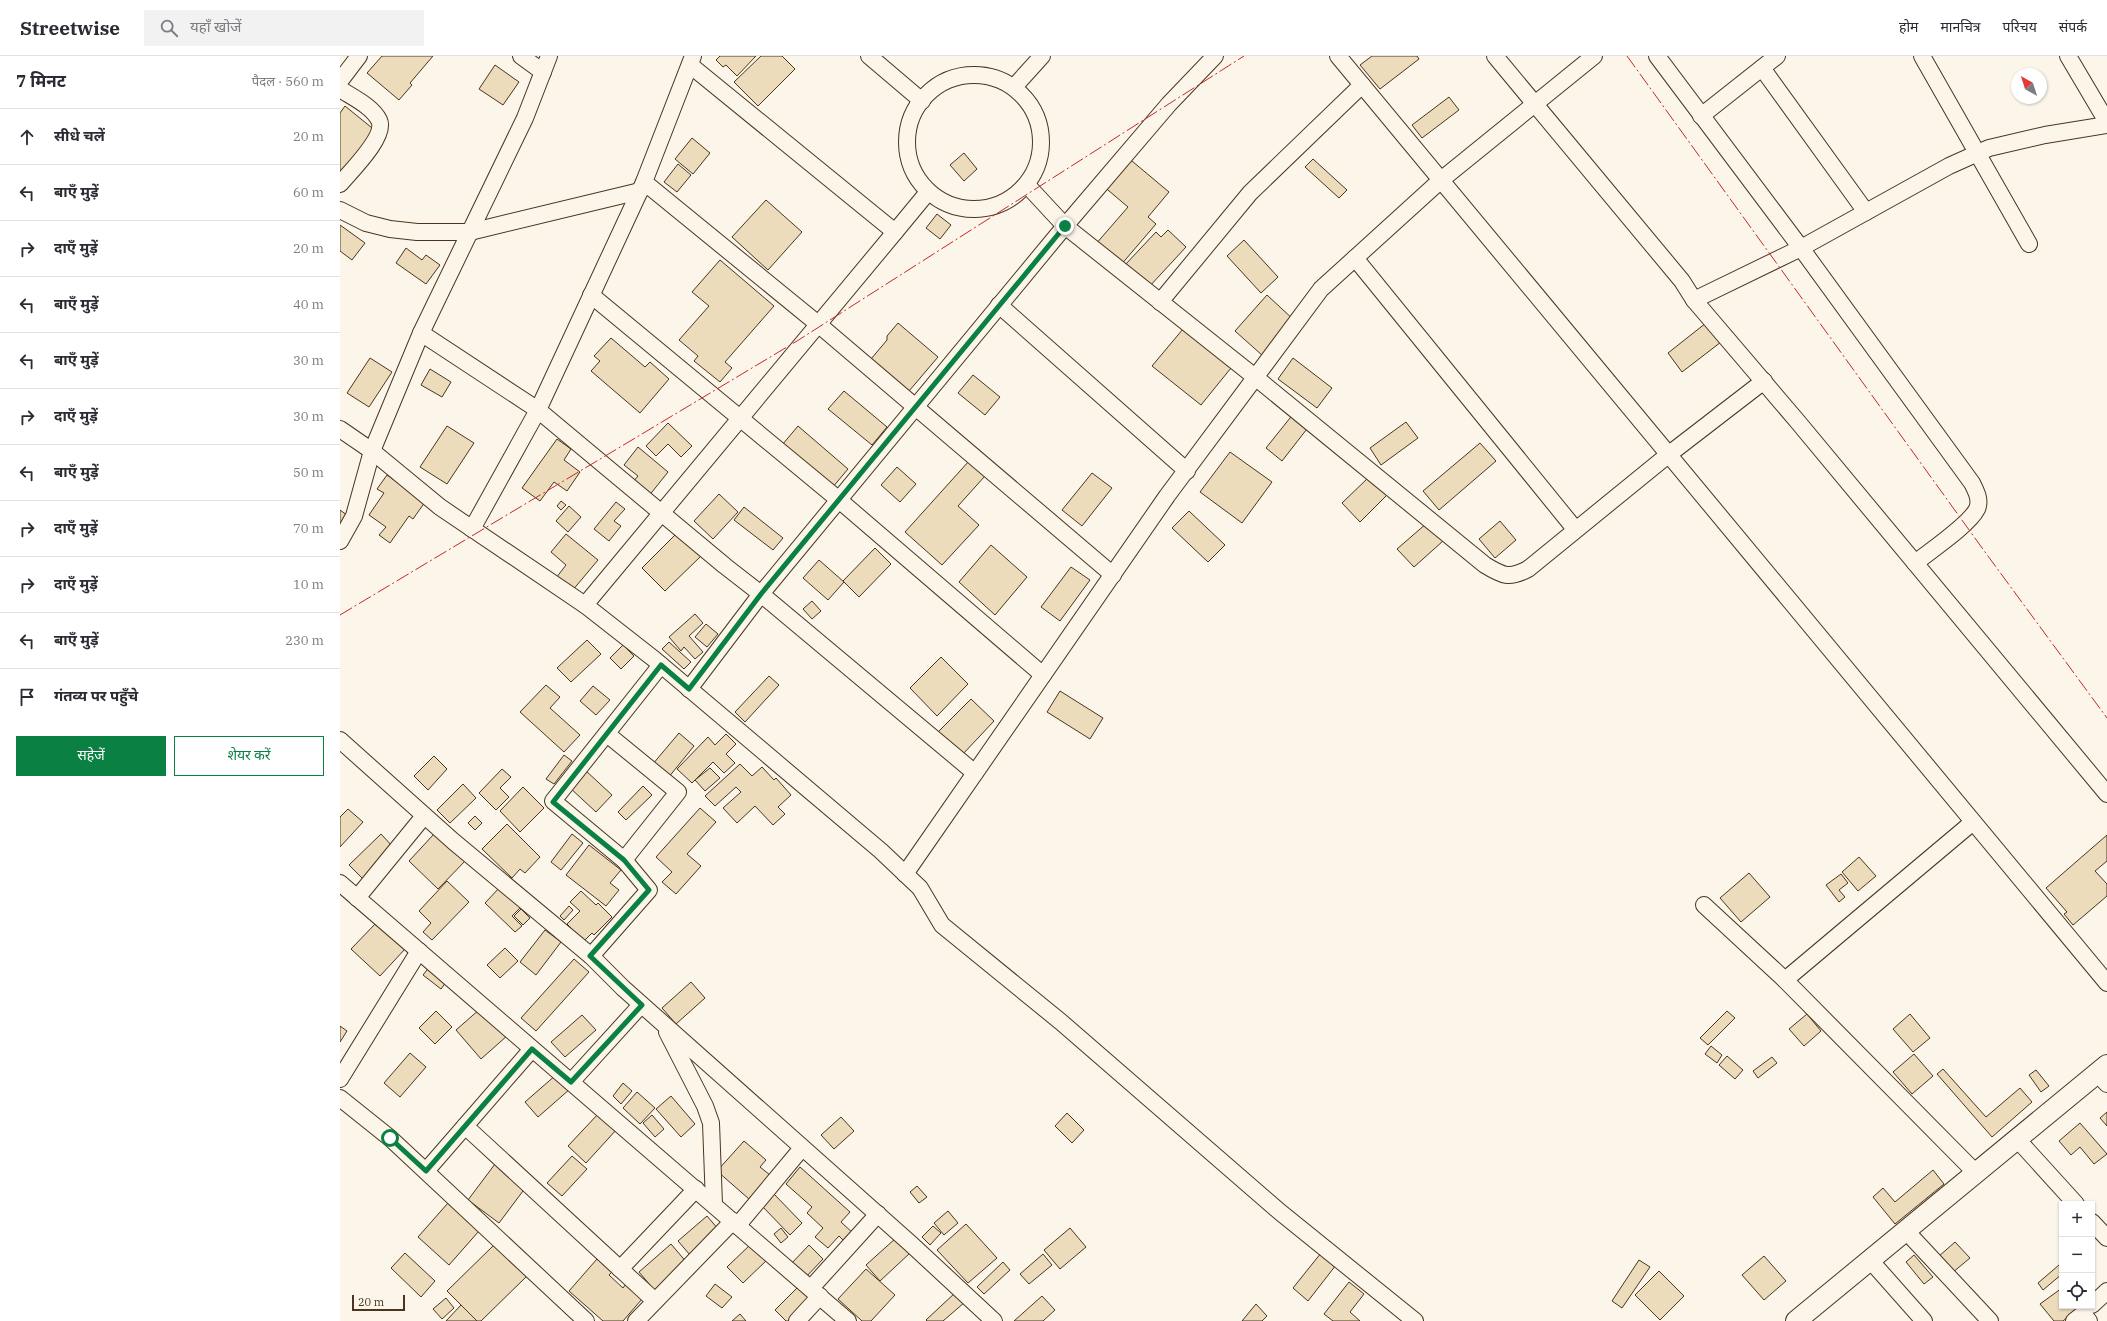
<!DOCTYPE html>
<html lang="hi">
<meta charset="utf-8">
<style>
:root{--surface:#fff;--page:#f2f2f3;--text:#2b2b33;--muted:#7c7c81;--line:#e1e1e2;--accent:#0b8043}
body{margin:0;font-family:"IBM Plex Serif","Noto Sans Devanagari",serif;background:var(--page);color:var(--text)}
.controls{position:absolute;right:12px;bottom:12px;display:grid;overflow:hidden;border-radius:0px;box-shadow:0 1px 3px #0004}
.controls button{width:36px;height:36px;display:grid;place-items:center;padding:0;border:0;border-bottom:1px solid var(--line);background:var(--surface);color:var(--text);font:20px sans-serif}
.compass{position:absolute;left:1671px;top:12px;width:36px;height:36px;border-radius:50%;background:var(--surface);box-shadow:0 1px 3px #0004;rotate:321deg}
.scale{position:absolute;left:12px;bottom:10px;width:53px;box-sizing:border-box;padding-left:4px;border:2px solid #4a3520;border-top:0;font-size:11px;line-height:14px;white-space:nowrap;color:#4a3520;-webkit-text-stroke:3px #fbf6e9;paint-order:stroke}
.stop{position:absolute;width:12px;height:12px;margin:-9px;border:3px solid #0b8043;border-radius:50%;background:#fff}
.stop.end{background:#0b8043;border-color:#fff;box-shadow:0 1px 4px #0008}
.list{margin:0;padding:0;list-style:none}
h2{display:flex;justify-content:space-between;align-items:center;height:52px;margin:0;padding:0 16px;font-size:17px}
h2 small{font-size:13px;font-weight:400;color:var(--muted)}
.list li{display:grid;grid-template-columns:26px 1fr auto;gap:12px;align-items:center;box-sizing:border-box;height:56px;padding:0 16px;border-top:1px solid var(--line)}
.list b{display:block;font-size:15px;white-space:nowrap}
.list em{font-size:13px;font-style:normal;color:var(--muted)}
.actions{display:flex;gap:8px;padding:12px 16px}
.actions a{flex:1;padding:9px 0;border:1px solid var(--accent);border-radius:0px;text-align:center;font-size:14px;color:var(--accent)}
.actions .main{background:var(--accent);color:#fff}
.icon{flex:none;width:22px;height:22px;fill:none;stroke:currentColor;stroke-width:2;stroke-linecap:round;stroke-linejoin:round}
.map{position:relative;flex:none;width:1767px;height:1265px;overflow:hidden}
header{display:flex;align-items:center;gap:24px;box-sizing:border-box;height:56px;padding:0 20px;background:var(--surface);border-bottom:1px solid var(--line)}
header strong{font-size:19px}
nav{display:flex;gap:22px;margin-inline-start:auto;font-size:14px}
.search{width:280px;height:36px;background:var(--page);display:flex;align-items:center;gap:10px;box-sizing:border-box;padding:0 14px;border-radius:0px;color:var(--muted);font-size:15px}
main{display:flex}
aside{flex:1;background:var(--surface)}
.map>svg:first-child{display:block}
.building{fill:#ecdcbc;stroke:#4a3520}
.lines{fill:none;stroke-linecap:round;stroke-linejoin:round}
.minor-casing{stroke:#4a3520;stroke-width:18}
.tertiary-casing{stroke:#4a3520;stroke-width:22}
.minor{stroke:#fbf6e9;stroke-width:16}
.tertiary{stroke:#fbf6e9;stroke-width:20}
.power{stroke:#c62828;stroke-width:1;stroke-dasharray:14 3 2 3;stroke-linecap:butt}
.route{stroke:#0b8043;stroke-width:5}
</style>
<header>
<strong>Streetwise</strong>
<div class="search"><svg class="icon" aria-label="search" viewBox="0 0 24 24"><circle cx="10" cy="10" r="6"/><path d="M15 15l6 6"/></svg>यहाँ खोजें</div>
<nav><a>होम</a><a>मानचित्र</a><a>परिचय</a><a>संपर्क</a></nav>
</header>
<main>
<aside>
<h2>7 मिनट<small>पैदल · 560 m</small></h2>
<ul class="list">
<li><svg class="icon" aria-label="ahead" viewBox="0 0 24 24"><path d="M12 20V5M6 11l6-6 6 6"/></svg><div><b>सीधे चलें</b></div><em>20 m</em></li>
<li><svg class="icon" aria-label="left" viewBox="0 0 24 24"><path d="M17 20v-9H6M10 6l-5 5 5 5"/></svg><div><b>बाएँ मुड़ें</b></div><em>60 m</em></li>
<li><svg class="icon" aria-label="right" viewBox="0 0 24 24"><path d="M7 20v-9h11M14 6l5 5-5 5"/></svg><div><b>दाएँ मुड़ें</b></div><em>20 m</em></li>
<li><svg class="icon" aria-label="left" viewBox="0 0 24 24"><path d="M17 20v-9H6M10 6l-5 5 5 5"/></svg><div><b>बाएँ मुड़ें</b></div><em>40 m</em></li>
<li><svg class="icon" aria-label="left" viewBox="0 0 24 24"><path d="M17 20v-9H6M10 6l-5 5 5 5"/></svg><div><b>बाएँ मुड़ें</b></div><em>30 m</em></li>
<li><svg class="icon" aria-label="right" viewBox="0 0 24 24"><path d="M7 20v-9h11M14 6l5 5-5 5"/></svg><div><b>दाएँ मुड़ें</b></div><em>30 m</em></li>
<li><svg class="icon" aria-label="left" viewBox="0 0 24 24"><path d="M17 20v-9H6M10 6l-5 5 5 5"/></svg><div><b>बाएँ मुड़ें</b></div><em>50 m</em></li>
<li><svg class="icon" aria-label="right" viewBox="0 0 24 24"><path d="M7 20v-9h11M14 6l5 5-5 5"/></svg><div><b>दाएँ मुड़ें</b></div><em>70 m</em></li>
<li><svg class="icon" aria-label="right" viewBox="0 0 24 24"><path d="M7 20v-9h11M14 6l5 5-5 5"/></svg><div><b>दाएँ मुड़ें</b></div><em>10 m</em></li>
<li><svg class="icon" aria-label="left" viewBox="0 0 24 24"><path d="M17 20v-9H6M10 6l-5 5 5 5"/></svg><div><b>बाएँ मुड़ें</b></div><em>230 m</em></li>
<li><svg class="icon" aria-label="arrive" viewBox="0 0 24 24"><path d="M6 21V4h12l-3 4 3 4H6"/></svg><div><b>गंतव्य पर पहुँचे</b></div></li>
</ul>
<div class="actions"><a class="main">सहेजें</a><a>शेयर करें</a></div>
</aside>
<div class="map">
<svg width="1767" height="1265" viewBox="0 0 1767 1265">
<rect width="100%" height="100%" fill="#fbf6e9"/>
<!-- building -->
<g class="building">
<path d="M42 0H93L70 27 72 29 59 44 27 17Z"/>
<path d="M380 0H416L397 20 386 9 383 11 376 4Z"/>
<path d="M421 0H442L455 13 418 50 394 26Z"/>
<path d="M1032 0H1077L1079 3 1040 33 1020 9Z"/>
<path d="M155 9 179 26 163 49 139 33Z"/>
<path d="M1109 41 1119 54 1082 82 1072 69Z"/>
<path d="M5 50 37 76 0 122V57Z"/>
<path d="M352 82 370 97 353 118 335 103Z"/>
<path d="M624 97 637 113 624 125 610 109Z"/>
<path d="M786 100 829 136 808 161 816 168 780 210 755 189 788 151 762 129Z"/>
<path d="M973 103 1007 134 999 142 965 111Z"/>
<path d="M338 108 351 119 337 136 324 126Z"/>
<path d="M426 144 462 176 428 214 392 181Z"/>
<path d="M597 158 611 169 600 183 586 172Z"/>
<path d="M0 169 25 187 12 204 0 195Z"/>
<path d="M828 174 846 191 808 232 784 210 816 176 821 181Z"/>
<path d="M904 184 938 221 921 237 887 200Z"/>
<path d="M66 192 82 204 86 199 100 209 86 228 56 207Z"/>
<path d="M380 204 434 250 385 306 392 312 380 326 354 305 358 300 339 284 369 250 352 236Z"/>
<path d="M927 239 955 265 923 300 895 275Z"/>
<path d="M558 267 598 301 569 335 531 303 547 284V280Z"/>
<path d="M1366 267 1381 286 1342 316 1328 297Z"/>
<path d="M843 273 891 312 861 349 812 310Z"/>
<path d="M271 282 305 311 310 306 329 323 300 357 251 315 260 305 254 300Z"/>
<path d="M30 302 52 316 29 351 7 337Z"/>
<path d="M953 302 992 332 977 352 938 323Z"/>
<path d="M90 313 111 326 102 341 81 329Z"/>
<path d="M633 319 660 341 645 359 618 337Z"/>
<path d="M504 335 547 371 532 389 488 353Z"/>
<path d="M954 357 970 369 942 405 926 392Z"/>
<path d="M1066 366 1078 382 1041 409 1030 392Z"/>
<path d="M328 367 352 390 341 401 328 388 316 400 306 390Z"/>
<path d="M107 370 134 387 107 428 80 411Z"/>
<path d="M458 370 508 413 492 432 442 389Z"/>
<path d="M217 383 231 393 224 404 240 416 227 435 214 426 200 445 182 432Z"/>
<path d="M1140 387 1156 405 1099 454 1083 435Z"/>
<path d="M298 391 328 416 308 441 291 428 298 420 284 409Z"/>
<path d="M890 396 932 426 902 467 860 436Z"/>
<path d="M629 405 645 420 618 450 639 469 602 509 565 476Z"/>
<path d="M557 411 576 428 560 446 541 429Z"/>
<path d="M752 417 772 432 742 470 722 454Z"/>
<path d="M47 419 85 446 73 463 69 460 50 487 39 479 46 471 29 459 44 437 37 433Z"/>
<path d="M1029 421 1047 439 1020 466 1002 447Z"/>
<path d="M379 438 398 456 373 483 354 465Z"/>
<path d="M221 445 226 449 221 454 217 450Z"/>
<path d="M276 446 285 453 274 465 281 470 269 485 254 473Z"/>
<path d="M229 450 241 461 228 476 216 465Z"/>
<path d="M404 451 443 482 433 494 394 464Z"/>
<path d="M0 454 11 462 0 476Z"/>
<path d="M849 455 885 489 868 506 832 472Z"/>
<path d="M1160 465 1176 484 1155 502 1139 483Z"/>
<path d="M1087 467 1103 485 1074 511 1057 493Z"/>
<path d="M337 477 361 500 325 535 302 512Z"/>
<path d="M226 478 258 504 232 535 216 522 226 509 211 496Z"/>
<path d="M651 489 687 521 655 559 619 526Z"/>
<path d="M535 492 551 508 519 541 503 525Z"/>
<path d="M479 504 504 526 488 544 463 522Z"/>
<path d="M731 511 750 524 720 565 701 551Z"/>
<path d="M472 545 481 555 472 563 463 553Z"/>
<path d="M355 558 363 567 349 580 363 596 355 603 344 591 341 595 329 581Z"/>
<path d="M366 568 378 578 367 591 355 581Z"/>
<path d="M247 584 261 598 231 626 217 612Z"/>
<path d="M329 586 351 606 344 613 322 593Z"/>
<path d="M283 589 294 600 281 613 270 602Z"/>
<path d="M601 601 628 628 597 660 570 632Z"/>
<path d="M429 620 439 629 405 666 395 656Z"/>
<path d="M206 629 220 641 210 652 240 679 224 696 180 656Z"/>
<path d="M253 630 270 644 256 659 240 645Z"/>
<path d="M720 635 763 662 750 683 707 656Z"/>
<path d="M631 643 654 665 622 699 598 676Z"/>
<path d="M339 677 354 690 328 722 312 709Z"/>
<path d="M386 678 396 688 386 698 395 707 384 717 373 706 352 727 337 713 368 681 375 689Z"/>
<path d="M224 699 232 705 214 728 206 723Z"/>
<path d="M94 700 107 713 88 734 74 720Z"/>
<path d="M400 708 412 720 422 711 434 724 436 722 451 739 438 751 445 758 433 769 415 750 397 767 383 752 401 736 396 731 375 750 365 740Z"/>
<path d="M370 712 380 722 365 735 355 724Z"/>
<path d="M162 713 171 721 160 732 169 741 156 754 139 737Z"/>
<path d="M245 714 272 739 256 756 229 731Z"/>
<path d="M123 728 136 742 110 767 97 754Z"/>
<path d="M303 730 312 739 286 764 278 756Z"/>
<path d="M183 731 204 752 180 776 160 755Z"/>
<path d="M360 752 376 766 347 798 361 810 336 838 322 826 332 816 316 801Z"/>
<path d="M8 753 23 766 0 791V761Z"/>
<path d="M135 760 142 767 135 774 128 767Z"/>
<path d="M167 768 200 801 185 817 180 813 172 822 142 793Z"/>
<path d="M41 778 55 793 24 824 9 809Z"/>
<path d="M94 778 107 791 111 788 127 803 98 833 69 805Z"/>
<path d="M232 778 243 787 221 814 211 806Z"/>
<path d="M1767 779V805L1755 815 1767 828V840L1733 869 1724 858 1727 856 1706 832Z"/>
<path d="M249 789 281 814 270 827 279 834 266 850 226 819Z"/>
<path d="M1519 801 1536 820 1518 835 1502 816Z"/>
<path d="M1409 817 1430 841 1401 866 1380 842Z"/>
<path d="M1501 818 1508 827 1499 834 1505 841 1499 846 1486 829Z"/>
<path d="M107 825 129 846 92 884 83 876 91 867 79 855Z"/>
<path d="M160 831 181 851 172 860 182 870 175 876 145 847Z"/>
<path d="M241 835 256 849 258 847 272 861 254 879 252 877 244 885 227 868 240 855 230 846Z"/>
<path d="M229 850 233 854 224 864 220 860Z"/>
<path d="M181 853 190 862 183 869 174 860Z"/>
<path d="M37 866 65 893 40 920 11 893Z"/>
<path d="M205 874 221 886 196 919 180 906Z"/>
<path d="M165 892 178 905 160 922 147 909Z"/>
<path d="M234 903 249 916 196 975 181 962Z"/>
<path d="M91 909 109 922 101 933 83 919Z"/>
<path d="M351 926 365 942 336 968 322 952Z"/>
<path d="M140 953 168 979 141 1003 116 974Z"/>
<path d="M96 955 112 971 95 988 79 972Z"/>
<path d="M1387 955 1395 962 1368 989 1360 982Z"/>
<path d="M1467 958 1481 975 1464 990 1449 973Z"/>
<path d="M1570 958 1590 982 1573 996 1553 973Z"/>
<path d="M242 959 256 974 225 1001 211 986Z"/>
<path d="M0 970 7 975 0 986Z"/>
<path d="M1371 990 1382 999 1377 1007 1365 998Z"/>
<path d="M70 997 86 1011 60 1041 44 1027Z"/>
<path d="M1574 998 1593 1020 1572 1038 1553 1016Z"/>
<path d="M1387 1000 1403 1014 1395 1023 1379 1009Z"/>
<path d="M1432 1001 1437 1007 1418 1022 1413 1015Z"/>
<path d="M1603 1013 1646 1061 1680 1032 1692 1046 1652 1081 1597 1018Z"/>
<path d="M1696 1014 1709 1030 1701 1036 1689 1019Z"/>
<path d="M217 1018 230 1033 198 1061 185 1046Z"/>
<path d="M283 1027 292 1035 281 1048 273 1040Z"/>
<path d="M297 1036 315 1052 300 1068 283 1052Z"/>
<path d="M331 1040 355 1068 341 1081 316 1053Z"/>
<path d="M1767 1056V1070L1760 1062Z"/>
<path d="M259 1057 277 1073 246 1107 228 1090Z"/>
<path d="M727 1057 744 1074 732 1087 715 1070Z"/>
<path d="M312 1059 324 1073 315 1081 303 1067Z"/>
<path d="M501 1061 514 1075 494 1093 481 1079Z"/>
<path d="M1740 1067 1767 1098 1754 1108 1740 1091 1731 1099 1719 1085Z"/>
<path d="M404 1085 426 1104 420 1111 430 1119 409 1143 377 1115Z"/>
<path d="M232 1100 247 1113 222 1140 207 1127Z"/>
<path d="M155 1108 186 1131 159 1167 128 1144Z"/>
<path d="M460 1111 510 1156 501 1166 515 1179 507 1188 499 1180 488 1192 475 1181 483 1172 467 1157 472 1151 446 1128Z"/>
<path d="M1593 1114 1604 1128 1555 1168 1533 1141 1543 1132 1555 1146Z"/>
<path d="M577 1130 587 1141 579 1147 570 1136Z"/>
<path d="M433 1137 462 1167 450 1179 421 1149Z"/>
<path d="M108 1147 139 1175 109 1209 78 1181Z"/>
<path d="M608 1155 618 1167 604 1179 594 1167Z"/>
<path d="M367 1160 379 1174 350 1199 338 1185Z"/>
<path d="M626 1168 657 1202 628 1227 597 1194Z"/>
<path d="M593 1170 601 1177 590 1189 582 1181Z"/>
<path d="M441 1172 448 1181 441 1187 434 1178Z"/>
<path d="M730 1172 746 1191 720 1213 704 1194Z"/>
<path d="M556 1182 570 1197 540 1225 526 1209Z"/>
<path d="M1615 1186 1630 1202 1612 1217 1598 1201Z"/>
<path d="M412 1187 428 1203 403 1227 387 1211Z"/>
<path d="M155 1188 187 1220 141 1265H137L107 1235Z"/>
<path d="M331 1188 348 1208 316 1236 299 1216Z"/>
<path d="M469 1189 483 1203 465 1222 451 1208Z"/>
<path d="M65 1197 95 1225 81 1241 51 1212Z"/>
<path d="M981 1197 996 1209 968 1245 953 1232Z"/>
<path d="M703 1198 712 1209 689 1228 680 1218Z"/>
<path d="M1574 1199 1593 1221 1584 1228 1566 1206Z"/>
<path d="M1424 1200 1446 1225 1424 1244 1402 1219Z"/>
<path d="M257 1203 272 1216 269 1219 283 1232 286 1228 302 1243 283 1265H263L229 1235Z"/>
<path d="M1299 1204 1310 1211 1282 1252 1272 1245Z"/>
<path d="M663 1206 670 1214 644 1238 637 1231Z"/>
<path d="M1719 1209 1722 1212V1218L1703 1234 1698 1227Z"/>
<path d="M526 1213 555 1239 531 1265H522L498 1243Z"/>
<path d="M1319 1215 1344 1240 1320 1264 1295 1239Z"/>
<path d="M1009 1226 1024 1238 1010 1256 1020 1265H993L984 1258Z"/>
<path d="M375 1228 392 1241 382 1252 366 1240Z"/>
<path d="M459 1230 475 1245 455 1265H446L435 1254Z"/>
<path d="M1722 1232V1250H1735L1736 1254 1723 1265H1714L1700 1248Z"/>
<path d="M616 1236 625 1246 603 1265H587L586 1264Z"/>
<path d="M702 1240 715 1254 703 1265H674Z"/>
<path d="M106 1242 114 1252 102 1263 93 1253Z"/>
<path d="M916 1248 927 1260 922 1265H902Z"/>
<path d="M121 1249 137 1265H106Z"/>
<path d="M400 1258 406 1265H392Z"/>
</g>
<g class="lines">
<!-- minor casing -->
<g class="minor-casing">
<g id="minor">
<path d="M181 0 203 16"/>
<path d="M529 0 582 45"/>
<path d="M998 0 1767 927"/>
<path d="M1155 0 1342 225 1354 244 1458 366 1767 738"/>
<path d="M1317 0 1461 192 1632 427C1636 435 1641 444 1637 453 1629 469 1590 495 1575 507"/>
<path d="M1582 0 1689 188"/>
<path d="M1728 0 1767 66"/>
<path d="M350 9 555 176 588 136"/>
<path d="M1422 12 1526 156"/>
<circle cx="634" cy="86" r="67"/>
<path d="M0 25 19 0"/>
<path d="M674 31 702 0"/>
<path d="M0 33C12 41 32 50 39 64 47 80 10 116 0 128"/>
<path d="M1361 60 1437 0"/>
<path d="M304 126 478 268 773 519"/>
<path d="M687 129 725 170 915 321 1145 509C1163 520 1169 523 1188 513L1328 399 1424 325"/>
<path d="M0 154 26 167 50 173 77 176H130L300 135"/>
<path d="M1015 202 1235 473"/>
<path d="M251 239 499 444 703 619"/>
<path d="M1354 244 1461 192 1609 110 1649 92 1705 79 1767 69"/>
<path d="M820 246 910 137 1022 29"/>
<path d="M659 249 847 415"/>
<path d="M81 277 198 354 304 126 353 0"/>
<path d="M0 373 32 395 100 451 245 549 314 603 541 795 580 832 602 869 721 966 940 1156 1075 1265"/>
<path d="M132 473 198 354 385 510 421 538 349 633"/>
<path d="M0 485 14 460 32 395 81 277 185 62 209 0"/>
<path d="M245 549 555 176"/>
<path d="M267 678 338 736 284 804"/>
<path d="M0 684 113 785 251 900 283 932 571 1188 654 1265"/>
<path d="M635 717 421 538 725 170 829 48 875 0"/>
<path d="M1633 766 1445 924 1636 1117"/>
<path d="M565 818 827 440 981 233 1101 124 1254 0"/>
<path d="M0 827 508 1265"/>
<path d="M17 842 84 760"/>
<path d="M1364 849 1445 924"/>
<path d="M251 900 309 834 284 804 213 745 321 609"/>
<path d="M327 976 365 1050 371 1067 374 1148"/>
<path d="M1757 1017 1767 1028"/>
<path d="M0 1023 79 895"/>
<path d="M231 1026 301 949"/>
<path d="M0 1042 50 1082 246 1265"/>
<path d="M125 1070 315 1245"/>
<path d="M1677 1083 1736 1148"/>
<path d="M86 1115 192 993"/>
<path d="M1752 1166 1767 1182"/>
<path d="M398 1169 462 1092"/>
<path d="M1566 1175 1650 1265"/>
<path d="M1530 1204 1584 1265"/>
<path d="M280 1213 356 1133"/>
<path d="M471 1232 538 1158"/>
<path d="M1752 1249 1767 1235"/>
<path d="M296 1265 393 1165"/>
<path d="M457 1265 480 1240"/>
<path d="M1734 1265 1743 1258 1749 1265"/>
</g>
</g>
<!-- tertiary casing -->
<g class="tertiary-casing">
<path id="tertiary" d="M1456 1265 1767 1009"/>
</g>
<!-- minor -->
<use href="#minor" class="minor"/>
<!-- tertiary -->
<use href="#tertiary" class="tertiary"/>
<!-- power -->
<g class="power">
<path d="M1287 0 1645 496 1767 662"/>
<path d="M0 559 457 285 904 0"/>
</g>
</g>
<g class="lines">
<!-- route -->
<path class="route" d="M50 1082 86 1115 192 993 231 1026 302 949 250 900 309 834 284 804 213 746 321 609 349 633 421 538 725 170"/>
</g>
</svg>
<div class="controls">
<button>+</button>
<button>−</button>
<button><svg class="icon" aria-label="locate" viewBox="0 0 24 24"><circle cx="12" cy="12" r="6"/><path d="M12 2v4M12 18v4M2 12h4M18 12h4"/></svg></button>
</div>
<svg class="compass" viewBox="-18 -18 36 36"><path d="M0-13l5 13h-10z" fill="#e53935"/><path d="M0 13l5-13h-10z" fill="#7c7c81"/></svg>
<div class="scale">20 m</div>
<div class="stop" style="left:50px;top:1082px"></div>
<div class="stop end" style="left:725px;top:170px"></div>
</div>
</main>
